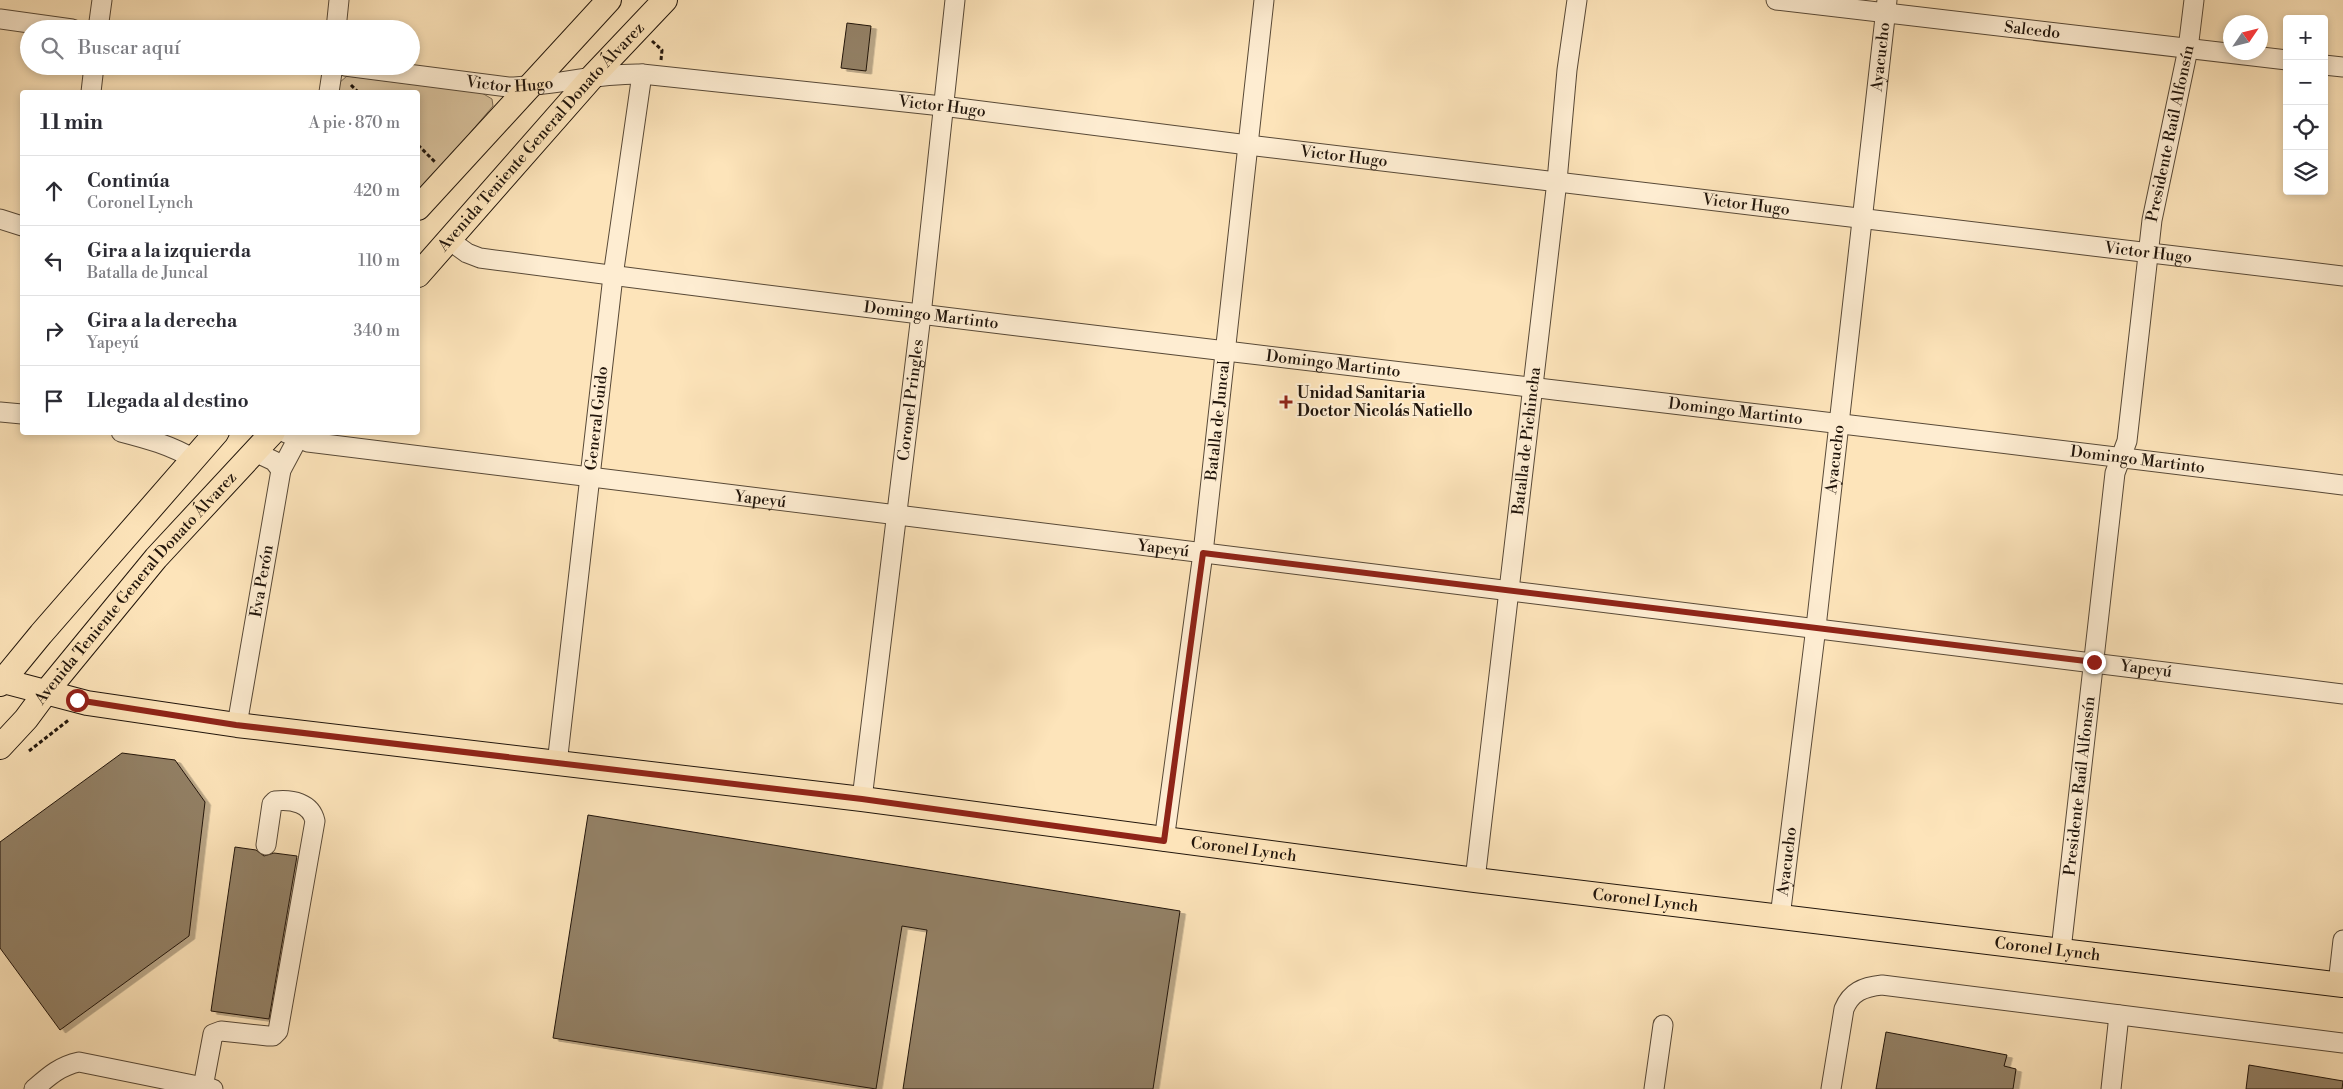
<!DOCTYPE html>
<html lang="es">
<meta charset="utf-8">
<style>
:root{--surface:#fff;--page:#f7f7f7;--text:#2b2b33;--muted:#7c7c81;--line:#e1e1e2}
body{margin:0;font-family:"Libre Bodoni",serif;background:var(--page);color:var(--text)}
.controls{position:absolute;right:15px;top:15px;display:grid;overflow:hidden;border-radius:5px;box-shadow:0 2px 8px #0003}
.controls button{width:45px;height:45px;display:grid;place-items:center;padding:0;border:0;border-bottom:1px solid var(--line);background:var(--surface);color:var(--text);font:25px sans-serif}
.compass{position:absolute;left:2223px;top:15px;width:45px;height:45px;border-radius:50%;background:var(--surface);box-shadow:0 2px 8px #0003;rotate:55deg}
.stop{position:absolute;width:15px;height:15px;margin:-11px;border:4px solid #8f2418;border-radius:50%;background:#fff}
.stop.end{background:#8f2418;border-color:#fff;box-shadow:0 1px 5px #0008}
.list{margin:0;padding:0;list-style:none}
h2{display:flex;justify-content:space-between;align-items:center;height:65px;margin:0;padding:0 20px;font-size:21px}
h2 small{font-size:16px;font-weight:400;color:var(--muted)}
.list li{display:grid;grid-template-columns:32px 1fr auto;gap:15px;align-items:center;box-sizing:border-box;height:70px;padding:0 20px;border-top:1px solid var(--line)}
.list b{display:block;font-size:19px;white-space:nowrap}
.list p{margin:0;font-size:16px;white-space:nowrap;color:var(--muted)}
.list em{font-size:16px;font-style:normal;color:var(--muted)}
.icon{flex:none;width:28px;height:28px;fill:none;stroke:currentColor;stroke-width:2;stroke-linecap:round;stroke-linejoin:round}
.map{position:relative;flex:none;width:2343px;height:1089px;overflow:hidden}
.search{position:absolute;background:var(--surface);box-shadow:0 2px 8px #0003;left:20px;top:20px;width:400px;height:55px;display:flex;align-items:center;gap:12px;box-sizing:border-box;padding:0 18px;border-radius:28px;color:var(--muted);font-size:19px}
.panel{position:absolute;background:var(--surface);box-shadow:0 2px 8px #0003;left:20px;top:90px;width:400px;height:345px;border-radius:5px}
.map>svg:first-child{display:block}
.green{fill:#d8c19c;stroke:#7c6b54}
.building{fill:#938166;stroke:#21150b;filter:url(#shadow)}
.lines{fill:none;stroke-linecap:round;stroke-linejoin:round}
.minor-casing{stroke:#584937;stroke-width:21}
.major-casing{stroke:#21150b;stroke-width:26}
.path{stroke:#21150b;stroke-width:3;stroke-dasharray:4 2.5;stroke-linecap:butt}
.minor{stroke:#feedd2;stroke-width:19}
.major{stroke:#fde4ba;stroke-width:24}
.route{stroke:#8f2418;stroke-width:6}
.poi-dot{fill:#8f2418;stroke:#feedd2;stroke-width:2}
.labels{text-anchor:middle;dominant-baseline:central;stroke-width:4;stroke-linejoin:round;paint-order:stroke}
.street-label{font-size:16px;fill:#21150b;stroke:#feedd2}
.poi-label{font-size:16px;font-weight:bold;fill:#21150b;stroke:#feedd2;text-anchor:start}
</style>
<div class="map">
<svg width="2343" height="1089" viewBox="0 0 2343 1089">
<defs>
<filter id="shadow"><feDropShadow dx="5.5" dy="3" stdDeviation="0" flood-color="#0004"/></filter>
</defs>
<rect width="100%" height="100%" fill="#fde4ba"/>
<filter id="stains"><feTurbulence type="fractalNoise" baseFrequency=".004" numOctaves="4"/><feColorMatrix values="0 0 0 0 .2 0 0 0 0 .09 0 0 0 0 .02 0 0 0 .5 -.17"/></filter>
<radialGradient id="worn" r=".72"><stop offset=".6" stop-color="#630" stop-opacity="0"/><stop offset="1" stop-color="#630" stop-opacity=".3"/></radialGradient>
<!-- green -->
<path class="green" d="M347 76 482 93 492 99 493 106 418 194V92H338L339 83Z"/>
<!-- building -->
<g class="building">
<path d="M847 23 871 26 866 71 841 68Z"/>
<path d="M122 753 175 760 205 802 189 936 60 1030 0 948V842Z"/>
<path d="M588 815 1180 911 1153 1089H903L927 930 902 926 876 1089 553 1038Z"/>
<path d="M235 847 256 850 264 856 274 853 297 856 269 1019 211 1011Z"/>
<path d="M1886 1032 2007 1055 2004 1066 2016 1069 2013 1089H1876Z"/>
<path d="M2249 1065 2343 1081 2342 1089H2246Z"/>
</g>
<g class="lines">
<!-- minor casing -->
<g class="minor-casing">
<g id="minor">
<path id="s1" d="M1776 0 2287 60"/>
<path d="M0 19 72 29"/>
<path d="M98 29 102 0"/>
<path d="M336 29 339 0"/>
<path d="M2324 65 2343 67"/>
<path id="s2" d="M345 66 508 87C553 86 596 73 642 74L942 106 1248 145 2343 276"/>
<path d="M91 92 94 66"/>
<path d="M329 92 333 66"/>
<path d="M0 219 22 226"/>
<path id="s3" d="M449 240 467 253 480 258C1100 340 1722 407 2343 485"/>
<path d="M0 412 22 414"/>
<path d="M121 432C148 439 170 445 194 459"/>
<path id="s4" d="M284 432 308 442C986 530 1665 606 2343 694"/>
<path d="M255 452 274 461 281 470"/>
<path id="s5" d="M237 725 281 470 297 440"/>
<path id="s6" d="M557 764 613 276 642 74"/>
<path id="s7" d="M862 799 921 315 955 0"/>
<path id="s8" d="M1164 841 1203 553 1264 0"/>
<path id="s9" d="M1475 880 1557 181 1567 70 1577 0"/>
<path id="s10" d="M1780 917 1816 627 1887 0"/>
<path id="s11" d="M2061 950 2115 473 2127 441 2152 220 2188 49 2194 0"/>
<path d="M2338 984 2343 940"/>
<path d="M203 1087 213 1034 221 1031 268 1036H273L278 1031 315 821C311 803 292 799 275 801L272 804 266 845"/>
<path d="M34 1089C49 1076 60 1066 79 1062L213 1089"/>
<path d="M1654 1089 1663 1025"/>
<path d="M1831 1089 1844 1009C1851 992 1863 987 1882 985L2343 1043"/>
<path d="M2111 1089 2119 1015"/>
</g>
</g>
<!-- major casing -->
<g class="major-casing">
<g id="major">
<path d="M418 208 609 0"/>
<path id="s12" d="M418 275 593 76 665 0"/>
<path id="s13" d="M0 680 87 703 237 725 862 799 1475 880 2343 985"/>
<path d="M0 684 41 634 217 432"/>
<path id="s14" d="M0 747 26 719 46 692 156 558 273 432"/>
</g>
</g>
<!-- path -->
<g class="path">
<path d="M652 41 662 50 661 60"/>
<path d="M351 85 358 92"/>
<path d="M418 145 435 162"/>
<path d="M29 751 70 719"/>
</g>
<!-- minor -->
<use href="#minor" class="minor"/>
<!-- major -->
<use href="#major" class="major"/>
</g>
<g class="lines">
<!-- route -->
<path class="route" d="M77 700 236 725 862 799 1164 841 1203 553 2094 662"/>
</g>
<!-- markers -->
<path class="poi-dot" d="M1283.5 394.5h5v5h5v5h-5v5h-5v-5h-5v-5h5z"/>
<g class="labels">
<!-- street labels -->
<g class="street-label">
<text stroke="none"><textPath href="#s1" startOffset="258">Salcedo</textPath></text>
<text stroke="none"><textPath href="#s10" startOffset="866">Ayacucho</textPath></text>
<text stroke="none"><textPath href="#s2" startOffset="166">Victor Hugo</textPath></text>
<text stroke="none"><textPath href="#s2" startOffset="601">Victor Hugo</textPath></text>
<text stroke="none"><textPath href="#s11" startOffset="825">Presidente Raúl Alfonsín</textPath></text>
<text stroke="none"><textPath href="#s12" startOffset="185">Avenida Teniente General Donato Álvarez</textPath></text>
<text stroke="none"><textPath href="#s2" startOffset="1006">Victor Hugo</textPath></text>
<text stroke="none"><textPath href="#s2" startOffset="1411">Victor Hugo</textPath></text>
<text stroke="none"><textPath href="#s2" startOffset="1816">Victor Hugo</textPath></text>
<text stroke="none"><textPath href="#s3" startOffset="491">Domingo Martinto</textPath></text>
<text stroke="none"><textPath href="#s3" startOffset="896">Domingo Martinto</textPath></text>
<text stroke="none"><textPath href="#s7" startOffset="402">Coronel Pringles</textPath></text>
<text stroke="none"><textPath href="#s3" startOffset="1301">Domingo Martinto</textPath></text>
<text stroke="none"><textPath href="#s6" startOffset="348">General Guido</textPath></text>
<text stroke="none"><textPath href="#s8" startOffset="424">Batalla de Juncal</textPath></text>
<text stroke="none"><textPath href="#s9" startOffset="442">Batalla de Pichincha</textPath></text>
<text stroke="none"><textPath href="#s10" startOffset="461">Ayacucho</textPath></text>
<text stroke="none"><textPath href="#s3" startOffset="1706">Domingo Martinto</textPath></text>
<text stroke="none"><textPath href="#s4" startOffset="482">Yapeyú</textPath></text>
<text stroke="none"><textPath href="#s4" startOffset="888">Yapeyú</textPath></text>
<text stroke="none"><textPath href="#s5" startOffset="146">Eva Perón</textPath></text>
<text stroke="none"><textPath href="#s14" startOffset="209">Avenida Teniente General Donato Álvarez</textPath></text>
<text stroke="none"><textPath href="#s4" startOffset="1878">Yapeyú</textPath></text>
<text stroke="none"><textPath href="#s11" startOffset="165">Presidente Raúl Alfonsín</textPath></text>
<text stroke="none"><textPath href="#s13" startOffset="1256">Coronel Lynch</textPath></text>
<text stroke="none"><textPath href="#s10" startOffset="56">Ayacucho</textPath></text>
<text stroke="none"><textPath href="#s13" startOffset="1661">Coronel Lynch</textPath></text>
<text stroke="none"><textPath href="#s13" startOffset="2066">Coronel Lynch</textPath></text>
</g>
<!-- poi labels -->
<g class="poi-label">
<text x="1297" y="393">Unidad Sanitaria<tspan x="1297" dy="18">Doctor Nicolás Natiello</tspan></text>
</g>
</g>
<rect width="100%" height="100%" filter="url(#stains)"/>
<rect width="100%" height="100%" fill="url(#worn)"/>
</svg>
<div class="controls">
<button>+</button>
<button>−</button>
<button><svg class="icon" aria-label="locate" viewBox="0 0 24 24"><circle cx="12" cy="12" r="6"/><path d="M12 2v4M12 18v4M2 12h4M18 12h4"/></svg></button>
<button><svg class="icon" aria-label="layers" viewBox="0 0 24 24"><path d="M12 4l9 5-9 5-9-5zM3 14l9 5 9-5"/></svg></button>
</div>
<svg class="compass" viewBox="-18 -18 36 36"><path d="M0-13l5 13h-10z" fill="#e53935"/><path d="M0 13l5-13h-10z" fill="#7c7c81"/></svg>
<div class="stop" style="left:77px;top:700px"></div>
<div class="stop end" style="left:2094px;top:662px"></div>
<div class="search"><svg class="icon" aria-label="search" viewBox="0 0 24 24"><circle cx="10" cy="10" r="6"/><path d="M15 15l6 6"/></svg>Buscar aquí</div>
<section class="panel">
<h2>11 min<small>A pie · 870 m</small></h2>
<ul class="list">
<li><svg class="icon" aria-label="ahead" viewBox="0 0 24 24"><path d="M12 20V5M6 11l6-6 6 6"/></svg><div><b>Continúa</b><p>Coronel Lynch</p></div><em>420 m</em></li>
<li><svg class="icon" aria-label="left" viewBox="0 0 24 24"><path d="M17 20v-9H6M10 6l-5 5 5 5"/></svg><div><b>Gira a la izquierda</b><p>Batalla de Juncal</p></div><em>110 m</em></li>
<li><svg class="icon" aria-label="right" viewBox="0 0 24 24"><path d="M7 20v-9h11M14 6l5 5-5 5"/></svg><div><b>Gira a la derecha</b><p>Yapeyú</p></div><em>340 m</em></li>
<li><svg class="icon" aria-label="arrive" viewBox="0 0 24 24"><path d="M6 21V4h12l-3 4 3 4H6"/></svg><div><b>Llegada al destino</b></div></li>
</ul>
</section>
</div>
